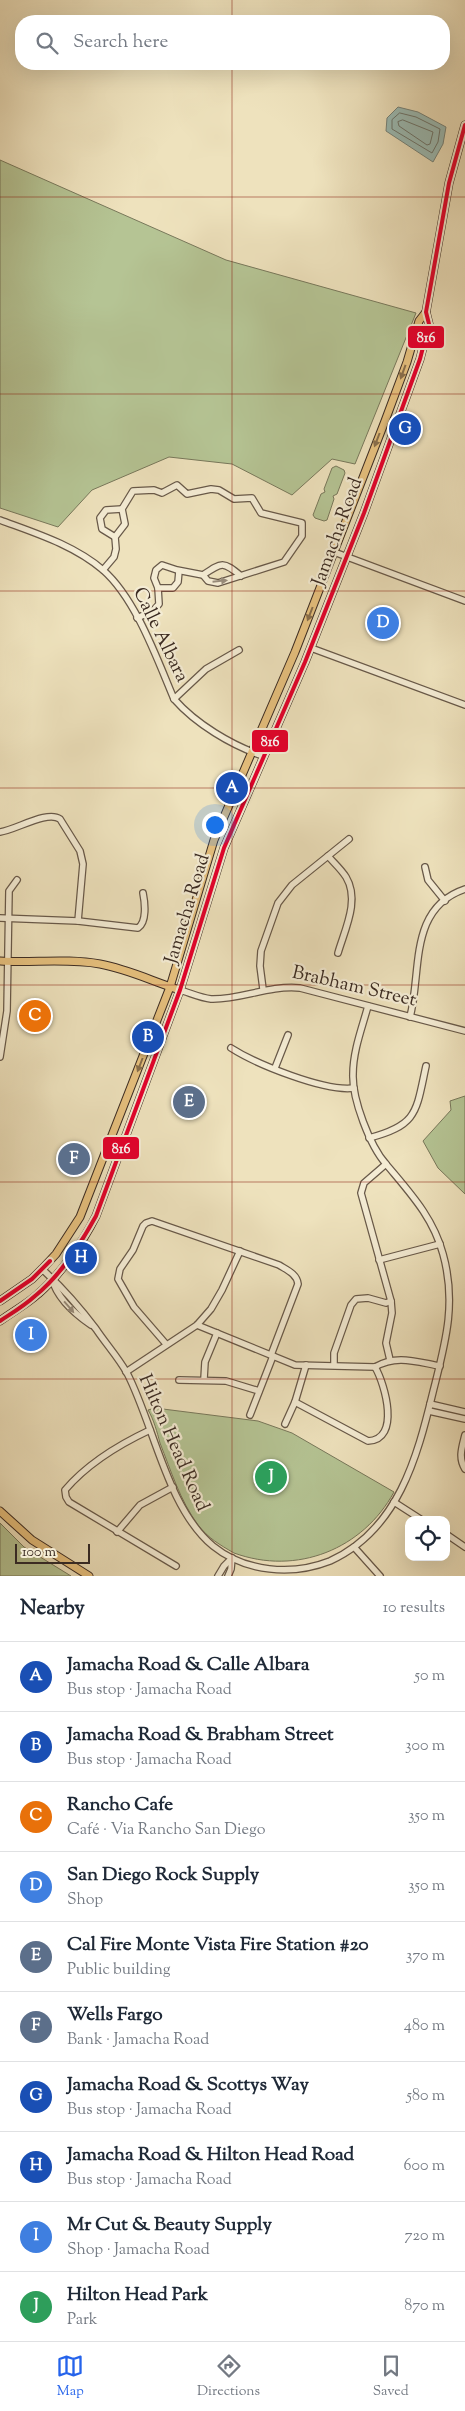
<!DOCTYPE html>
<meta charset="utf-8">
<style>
:root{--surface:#fff;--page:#f2f2f3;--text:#1f2937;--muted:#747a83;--line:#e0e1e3;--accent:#2563eb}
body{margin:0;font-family:"Sorts Mill Goudy",serif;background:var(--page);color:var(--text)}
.controls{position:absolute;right:15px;bottom:15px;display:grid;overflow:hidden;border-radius:10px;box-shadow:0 5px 20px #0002}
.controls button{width:45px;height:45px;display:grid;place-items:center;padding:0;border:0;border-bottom:1px solid var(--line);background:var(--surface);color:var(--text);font:25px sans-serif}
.scale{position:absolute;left:15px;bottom:12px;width:75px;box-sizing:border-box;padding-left:5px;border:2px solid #3b2b22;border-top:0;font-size:14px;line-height:18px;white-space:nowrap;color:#3b2b22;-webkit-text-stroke:4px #f4ecd4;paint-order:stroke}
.you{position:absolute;left:214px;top:824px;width:18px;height:18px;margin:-12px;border:4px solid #fff;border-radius:50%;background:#1a73e8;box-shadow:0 0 0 8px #1a73e833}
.badge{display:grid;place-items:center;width:32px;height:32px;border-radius:50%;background:var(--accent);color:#fff;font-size:16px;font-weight:700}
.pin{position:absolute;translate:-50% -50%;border:2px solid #fff;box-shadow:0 1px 5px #0006}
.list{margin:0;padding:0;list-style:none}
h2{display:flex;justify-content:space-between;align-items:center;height:65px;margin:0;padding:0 20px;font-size:21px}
h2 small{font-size:16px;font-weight:400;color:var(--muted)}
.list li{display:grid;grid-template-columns:32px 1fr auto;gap:15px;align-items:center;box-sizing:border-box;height:70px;padding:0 20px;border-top:1px solid var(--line)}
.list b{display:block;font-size:19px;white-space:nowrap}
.list p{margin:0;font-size:16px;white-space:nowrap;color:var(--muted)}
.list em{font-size:16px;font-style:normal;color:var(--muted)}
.icon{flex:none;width:28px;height:28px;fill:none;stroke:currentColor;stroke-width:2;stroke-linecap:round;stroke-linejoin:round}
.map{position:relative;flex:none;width:465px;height:1576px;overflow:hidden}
.search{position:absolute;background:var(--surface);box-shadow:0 5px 20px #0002;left:15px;right:15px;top:15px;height:55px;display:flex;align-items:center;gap:12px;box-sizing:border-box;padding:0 18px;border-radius:20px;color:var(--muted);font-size:19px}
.sheet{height:765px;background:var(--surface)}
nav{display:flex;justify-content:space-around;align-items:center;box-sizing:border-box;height:70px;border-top:1px solid var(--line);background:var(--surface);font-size:14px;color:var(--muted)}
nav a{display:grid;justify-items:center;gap:2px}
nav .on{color:var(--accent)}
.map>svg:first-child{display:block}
.green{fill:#b5c494;stroke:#78785b}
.water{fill:#9bbdb7;stroke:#75837b}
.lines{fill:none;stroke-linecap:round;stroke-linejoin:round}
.shore{stroke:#6b746c;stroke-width:1}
.minor-casing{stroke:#685949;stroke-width:8}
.major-casing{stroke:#3b2b22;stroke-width:9}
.minor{stroke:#f4ecd4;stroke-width:5.5}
.major{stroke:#e7c17e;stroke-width:7}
.bus-1-casing{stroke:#f4ecd4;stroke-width:8}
.bus-1{stroke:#e4002b;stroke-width:4}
.oneway{fill:#886e4b}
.oneway2{fill:#988c7b}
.grid{fill:none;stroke:#8f2418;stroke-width:1;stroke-opacity:0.55}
.labels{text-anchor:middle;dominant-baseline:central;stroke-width:4.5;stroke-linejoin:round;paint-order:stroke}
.street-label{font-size:19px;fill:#3b2b22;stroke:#f4ecd4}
.line-badge{stroke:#f4ecd4;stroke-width:2}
.badge-label{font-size:14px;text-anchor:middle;font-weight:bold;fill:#fff}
</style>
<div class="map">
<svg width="465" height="1576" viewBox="0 0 465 1576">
<rect width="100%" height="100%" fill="#eee2bd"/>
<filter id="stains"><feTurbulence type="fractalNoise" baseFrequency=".004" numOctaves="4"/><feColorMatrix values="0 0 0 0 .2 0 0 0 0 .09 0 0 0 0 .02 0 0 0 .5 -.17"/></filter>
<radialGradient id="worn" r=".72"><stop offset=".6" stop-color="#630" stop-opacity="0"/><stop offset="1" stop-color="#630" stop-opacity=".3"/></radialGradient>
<!-- green -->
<g class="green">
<path d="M0 160 226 260 416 313 355 464 332 459 292 495 232 464 169 457 92 490 58 527 0 508Z"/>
<path d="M336 466 344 470 345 473 337 494 333 496 334 499 327 520 324 521 315 518 313 515 321 494 325 492 324 489 332 468Z"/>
<path d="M465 1096V1194L438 1168 423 1141 451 1110 450 1101Z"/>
<path d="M155 1408 258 1421 292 1433 394 1492C363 1549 297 1576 234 1553 220 1545 208 1538 198 1525 180 1500 171 1471 160 1443 157 1432 154 1420 148 1410Z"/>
<path d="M0 1523 24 1547 71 1576H0Z"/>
</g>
<!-- water -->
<path class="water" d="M398 107 418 112 446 127 443 144 433 162 386 131 387 118Z"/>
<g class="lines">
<!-- shore -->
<g class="shore">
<path d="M400 113 416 117 440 129 438 142 432 153 392 129V120Z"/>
<path d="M403 120 433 132 430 144 427 145 399 126 398 122Z"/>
</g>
<!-- minor casing -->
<g class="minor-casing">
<g id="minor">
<path d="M0 520C35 533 74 545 103 570 136 599 157 659 174 699 196 724 231 745 263 756"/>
<path d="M115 537 102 529 100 518 106 510 122 509"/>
<path d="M334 552 465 601"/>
<path d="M103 570 114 557 116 549 115 537 125 524 122 509 133 491 154 490 162 493 177 485 187 494 211 489 219 490 234 499 252 498 261 513 302 523V536L284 562 218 583 208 581 203 575 177 570 162 565 156 570 154 578 158 588 159 604 153 611 137 618"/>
<path d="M203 575C222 562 223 561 241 576"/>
<path d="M158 588H173L178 582 179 571"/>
<path d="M311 648 465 705"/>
<path d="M174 699 206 669 239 650"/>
<path d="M0 832C16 830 47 810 60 819L80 851 83 864 78 921"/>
<path d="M328 856C334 863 341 869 346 877 360 900 345 929 338 953"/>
<path d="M425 867 428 880 445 901"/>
<path d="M0 918 78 921 138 928C147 922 145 903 143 893"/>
<path d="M263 989 260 966 261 951 278 903 292 885 349 839"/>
<path d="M180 990C190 993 201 998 211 999 241 1000 268 985 300 988L465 1031"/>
<path d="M410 1017C422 971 408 908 465 889"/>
<path d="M231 1048C256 1064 325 1092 354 1088"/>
<path d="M0 1057 7 1011 9 891 17 880"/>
<path d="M275 1068 288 1035"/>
<path d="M369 1138C418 1125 416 1112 426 1066"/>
<path d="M386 1164 364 1183 361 1193 391 1301 392 1313 386 1343 390 1360"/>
<path d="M379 1260 440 1244"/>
<path d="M42 1269C64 1289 78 1305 96 1329 106 1344 118 1357 127 1373 154 1425 167 1508 213 1546 245 1572 292 1576 330 1561 398 1530 417 1458 433 1392 445 1344 457 1304 443 1254 433 1217 410 1193 386 1164 370 1146 352 1099 353 1074 353 1051 362 1028 368 1006"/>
<path d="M52 1279C57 1298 75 1314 91 1325"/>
<path d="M197 1325 295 1365 375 1367"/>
<path d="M166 1344 134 1307 118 1279 120 1269 133 1250 143 1226 146 1223 152 1221 279 1265C287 1270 297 1274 298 1284L271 1355"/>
<path d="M334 1365V1353L351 1305 356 1299 368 1298 386 1303 391 1301"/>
<path d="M375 1367C396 1354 417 1362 440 1366"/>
<path d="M126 1372 197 1325 211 1309 222 1290 240 1251"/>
<path d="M204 1379 205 1362 217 1333"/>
<path d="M179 1380 226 1381 259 1391"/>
<path d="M295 1402 368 1441C401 1440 385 1384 375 1367"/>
<path d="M430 1404 465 1412"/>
<path d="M429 1411 465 1419"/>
<path d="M250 1415 273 1356"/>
<path d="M285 1424 295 1402 306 1365"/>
<path d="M150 1430C118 1445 88 1463 65 1490L66 1497 69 1502 176 1566"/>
<path d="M465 1435C462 1447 458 1458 465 1469"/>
<path d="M394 1502 422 1520"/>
<path d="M117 1532 140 1505 173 1487"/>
<path d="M446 1534 465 1547"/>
<path d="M354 1547 380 1576"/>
<path d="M218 1576 224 1566 232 1558"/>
<path d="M228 1576 231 1569 232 1558"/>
</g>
</g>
<!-- major casing -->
<g class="major-casing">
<g id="major">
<path d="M0 961C33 963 67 958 100 964 128 969 154 982 180 990"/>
<path d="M0 1301 32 1279 42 1269 56 1254 80 1217 170 987 214 840 295 652 385 421 407 362 419 321 426 312"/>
<path d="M0 1321C12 1312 27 1304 38 1294 60 1275 83 1242 96 1216L180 990 224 848 305 662 364 513 420 359 429 324 426 312 449 183 465 125"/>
<path d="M0 1511 32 1540 89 1576"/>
</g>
</g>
<!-- minor -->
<use href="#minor" class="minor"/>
<!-- major -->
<use href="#major" class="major"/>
<!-- bus-1 casing -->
<g class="bus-1-casing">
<g id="bus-1">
<path d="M0 1301 32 1279 50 1261"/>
<path d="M0 1321C12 1313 24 1306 35 1296 61 1275 80 1245 96 1216L180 990 224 848 305 662 364 513 420 359 429 324 426 312 449 183 465 125"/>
</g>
</g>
<!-- bus-1 -->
<use href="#bus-1" class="bus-1"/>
</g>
<!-- one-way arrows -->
<defs><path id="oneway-solid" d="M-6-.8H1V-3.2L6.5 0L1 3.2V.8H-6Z" transform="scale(1.25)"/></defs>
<g class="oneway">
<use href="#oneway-solid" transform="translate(403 372) rotate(110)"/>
<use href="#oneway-solid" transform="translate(377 440) rotate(111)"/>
<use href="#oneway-solid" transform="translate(310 614) rotate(111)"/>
<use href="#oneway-solid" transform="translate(140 1065) rotate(111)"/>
</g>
<g class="oneway2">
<use href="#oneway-solid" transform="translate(220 581) rotate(-6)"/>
<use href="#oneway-solid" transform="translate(69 1307) rotate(49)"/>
</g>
<!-- grid -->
<path class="grid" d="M232 0V21M232 64V1576M0 197H465M0 394H465M0 591H465M0 788H465M0 985H465M0 1182H465M0 1379H465"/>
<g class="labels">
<!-- street labels -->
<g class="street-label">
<text transform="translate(338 532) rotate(-70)">Jamacha Road</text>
<text transform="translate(160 635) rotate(64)">Calle Albara</text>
<text transform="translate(188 909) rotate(-73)">Jamacha Road</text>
<text transform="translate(354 987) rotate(13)">Brabham Street</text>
<text transform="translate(173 1443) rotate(66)">Hilton Head Road</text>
</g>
</g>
<g class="line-badge">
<rect x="407" y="325" width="38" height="24" rx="5" fill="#e4002b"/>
<rect x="251" y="729" width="38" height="24" rx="5" fill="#e4002b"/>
<rect x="102" y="1136" width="38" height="24" rx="5" fill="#e4002b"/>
</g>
<g class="badge-label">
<text x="426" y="342">816</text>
<text x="270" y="746">816</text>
<text x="121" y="1153">816</text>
</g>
<rect width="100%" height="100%" filter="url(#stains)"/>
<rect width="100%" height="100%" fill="url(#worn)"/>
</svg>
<div class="controls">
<button><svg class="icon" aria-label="locate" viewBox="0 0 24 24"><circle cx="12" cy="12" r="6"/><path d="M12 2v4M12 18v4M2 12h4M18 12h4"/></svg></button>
</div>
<div class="scale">100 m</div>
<div class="you"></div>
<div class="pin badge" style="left:232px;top:788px;background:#1a4fb4">A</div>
<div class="pin badge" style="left:148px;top:1037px;background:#1a4fb4">B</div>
<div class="pin badge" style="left:35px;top:1016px;background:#e8710a">C</div>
<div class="pin badge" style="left:383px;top:623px;background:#3f7fe0">D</div>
<div class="pin badge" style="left:189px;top:1102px;background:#5c6f8a">E</div>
<div class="pin badge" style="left:74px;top:1159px;background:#5c6f8a">F</div>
<div class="pin badge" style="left:405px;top:429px;background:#1a4fb4">G</div>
<div class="pin badge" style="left:81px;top:1258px;background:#1a4fb4">H</div>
<div class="pin badge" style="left:31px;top:1335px;background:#3f7fe0">I</div>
<div class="pin badge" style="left:271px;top:1477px;background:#2e9e5b">J</div>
<div class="search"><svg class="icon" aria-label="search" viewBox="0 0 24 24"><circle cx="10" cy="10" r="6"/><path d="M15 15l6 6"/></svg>Search here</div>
</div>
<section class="sheet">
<h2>Nearby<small>10 results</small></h2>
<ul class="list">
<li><span class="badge" style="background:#1a4fb4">A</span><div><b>Jamacha Road &amp; Calle Albara</b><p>Bus stop · Jamacha Road</p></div><em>50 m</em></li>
<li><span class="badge" style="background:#1a4fb4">B</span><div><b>Jamacha Road &amp; Brabham Street</b><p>Bus stop · Jamacha Road</p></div><em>300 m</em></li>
<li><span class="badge" style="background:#e8710a">C</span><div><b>Rancho Cafe</b><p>Café · Via Rancho San Diego</p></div><em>350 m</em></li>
<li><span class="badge" style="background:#3f7fe0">D</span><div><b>San Diego Rock Supply</b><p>Shop</p></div><em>350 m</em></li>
<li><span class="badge" style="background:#5c6f8a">E</span><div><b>Cal Fire Monte Vista Fire Station #20</b><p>Public building</p></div><em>370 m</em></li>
<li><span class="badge" style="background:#5c6f8a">F</span><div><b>Wells Fargo</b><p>Bank · Jamacha Road</p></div><em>480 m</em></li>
<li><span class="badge" style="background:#1a4fb4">G</span><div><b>Jamacha Road &amp; Scottys Way</b><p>Bus stop · Jamacha Road</p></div><em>580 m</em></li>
<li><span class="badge" style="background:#1a4fb4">H</span><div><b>Jamacha Road &amp; Hilton Head Road</b><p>Bus stop · Jamacha Road</p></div><em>600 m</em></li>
<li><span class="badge" style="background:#3f7fe0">I</span><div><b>Mr Cut &amp; Beauty Supply</b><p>Shop · Jamacha Road</p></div><em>720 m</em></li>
<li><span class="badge" style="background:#2e9e5b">J</span><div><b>Hilton Head Park</b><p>Park</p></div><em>870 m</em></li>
</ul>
</section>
<nav>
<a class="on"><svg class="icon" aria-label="map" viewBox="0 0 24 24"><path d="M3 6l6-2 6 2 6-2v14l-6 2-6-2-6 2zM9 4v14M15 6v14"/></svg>Map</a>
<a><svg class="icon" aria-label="directions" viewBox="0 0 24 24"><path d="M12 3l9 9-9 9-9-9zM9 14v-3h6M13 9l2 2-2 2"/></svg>Directions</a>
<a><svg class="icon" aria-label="saved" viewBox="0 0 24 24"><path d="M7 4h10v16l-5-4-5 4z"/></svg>Saved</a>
</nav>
